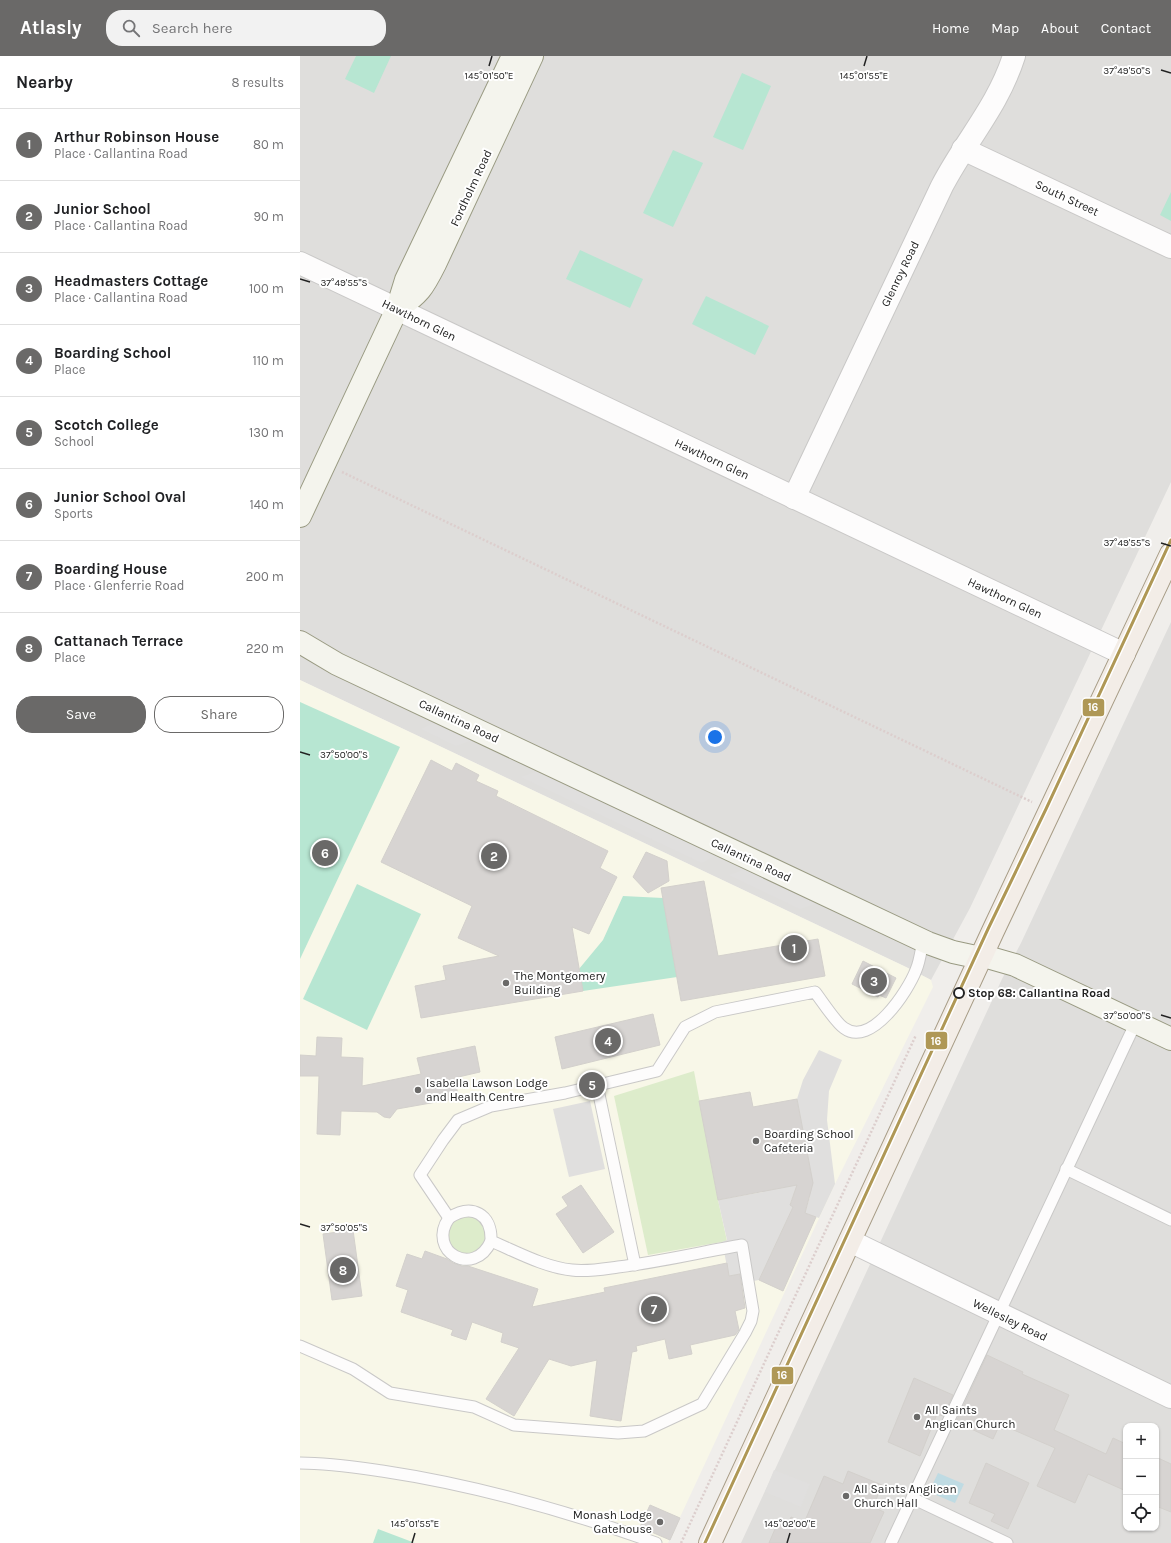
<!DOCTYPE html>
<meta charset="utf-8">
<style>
:root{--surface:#fff;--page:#f2f2f2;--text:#202124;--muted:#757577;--line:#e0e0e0;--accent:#6a6968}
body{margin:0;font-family:Karla,sans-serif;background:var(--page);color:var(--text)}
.controls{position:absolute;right:12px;bottom:12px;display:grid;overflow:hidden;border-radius:8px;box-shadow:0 1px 3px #0004}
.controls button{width:36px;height:36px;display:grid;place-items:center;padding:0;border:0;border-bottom:1px solid var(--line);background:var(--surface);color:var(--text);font:20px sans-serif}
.you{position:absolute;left:415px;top:681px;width:14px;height:14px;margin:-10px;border:3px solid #fff;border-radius:50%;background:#1a73e8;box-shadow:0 0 0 6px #1a73e833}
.badge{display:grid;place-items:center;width:26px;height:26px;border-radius:50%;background:var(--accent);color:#fff;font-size:13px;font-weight:700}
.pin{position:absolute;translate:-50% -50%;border:2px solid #fff;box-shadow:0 1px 4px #0006}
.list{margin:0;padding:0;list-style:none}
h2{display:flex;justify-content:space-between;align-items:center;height:52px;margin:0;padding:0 16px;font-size:17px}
h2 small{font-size:13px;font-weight:400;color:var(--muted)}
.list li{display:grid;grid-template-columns:26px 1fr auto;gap:12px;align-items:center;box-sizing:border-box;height:72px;padding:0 16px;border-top:1px solid var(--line)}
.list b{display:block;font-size:15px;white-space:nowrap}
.list p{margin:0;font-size:13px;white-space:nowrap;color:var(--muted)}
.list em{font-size:13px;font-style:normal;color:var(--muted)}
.actions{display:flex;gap:8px;padding:12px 16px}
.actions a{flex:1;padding:9px 0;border:1px solid var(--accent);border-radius:16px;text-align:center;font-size:14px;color:var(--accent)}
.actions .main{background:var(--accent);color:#fff}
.icon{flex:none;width:22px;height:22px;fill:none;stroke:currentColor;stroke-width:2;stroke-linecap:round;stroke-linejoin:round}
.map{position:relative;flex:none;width:871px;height:1487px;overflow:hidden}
header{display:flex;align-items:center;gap:24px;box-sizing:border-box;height:56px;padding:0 20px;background:var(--accent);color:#fff}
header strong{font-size:19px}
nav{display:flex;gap:22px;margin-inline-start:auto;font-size:14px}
.search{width:280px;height:36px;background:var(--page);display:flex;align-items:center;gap:10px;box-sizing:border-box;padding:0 14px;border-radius:16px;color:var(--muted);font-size:15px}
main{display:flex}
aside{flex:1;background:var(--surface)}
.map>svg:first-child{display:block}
.residential{fill:#dfdedc;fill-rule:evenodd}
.education{fill:#f8f7e8}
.grass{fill:#ddeccb}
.pitch{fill:#b7e6d2}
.parking{fill:#e0dfde}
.water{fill:#bfdbe3}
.building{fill:#d7d4d2;stroke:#d3d0cc}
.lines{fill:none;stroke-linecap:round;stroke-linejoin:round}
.lane-casing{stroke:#c9c8c7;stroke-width:13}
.street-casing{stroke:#c9c8c7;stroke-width:24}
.secondary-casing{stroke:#999a82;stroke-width:24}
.primary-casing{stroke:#a79c86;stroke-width:24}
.path{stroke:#dccecd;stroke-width:2.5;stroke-dasharray:2 2;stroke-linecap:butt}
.lane{stroke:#fdfcfc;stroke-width:11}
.street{stroke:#fdfcfc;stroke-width:22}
.secondary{stroke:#f4f4ed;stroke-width:22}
.primary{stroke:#f3ede7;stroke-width:22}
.tram-1-casing{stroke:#fff;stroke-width:6}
.tram-1{stroke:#af9856;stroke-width:3}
.ticks{fill:none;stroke:#222;stroke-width:1.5}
.poi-dot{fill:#6a6968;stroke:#fff;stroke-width:1.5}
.stop-dot{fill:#fff;stroke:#222;stroke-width:2}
.labels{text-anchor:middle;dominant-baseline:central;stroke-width:4;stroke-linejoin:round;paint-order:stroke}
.street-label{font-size:12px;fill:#222;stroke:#fff}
.poi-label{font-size:12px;fill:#222;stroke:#fff;text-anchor:start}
.stop-label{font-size:12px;font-weight:bold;fill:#222;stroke:#fff;text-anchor:start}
.ticks-label{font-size:10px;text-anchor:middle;fill:#222;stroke:#fff;stroke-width:4;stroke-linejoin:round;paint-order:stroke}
.line-badge{stroke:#fff;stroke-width:1.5}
.badge-label{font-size:11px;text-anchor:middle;font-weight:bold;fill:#fff}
</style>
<header>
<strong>Atlasly</strong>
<div class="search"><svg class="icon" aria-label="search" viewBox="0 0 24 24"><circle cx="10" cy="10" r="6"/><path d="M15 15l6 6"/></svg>Search here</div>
<nav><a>Home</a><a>Map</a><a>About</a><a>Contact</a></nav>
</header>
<main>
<aside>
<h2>Nearby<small>8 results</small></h2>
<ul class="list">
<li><span class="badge">1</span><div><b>Arthur Robinson House</b><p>Place · Callantina Road</p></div><em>80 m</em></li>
<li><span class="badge">2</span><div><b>Junior School</b><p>Place · Callantina Road</p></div><em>90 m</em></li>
<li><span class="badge">3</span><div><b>Headmasters Cottage</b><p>Place · Callantina Road</p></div><em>100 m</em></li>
<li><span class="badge">4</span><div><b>Boarding School</b><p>Place</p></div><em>110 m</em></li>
<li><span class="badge">5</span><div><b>Scotch College</b><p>School</p></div><em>130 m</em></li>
<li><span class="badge">6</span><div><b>Junior School Oval</b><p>Sports</p></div><em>140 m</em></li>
<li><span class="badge">7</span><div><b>Boarding House</b><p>Place · Glenferrie Road</p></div><em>200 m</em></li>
<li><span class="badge">8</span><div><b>Cattanach Terrace</b><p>Place</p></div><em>220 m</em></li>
</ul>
<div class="actions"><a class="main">Save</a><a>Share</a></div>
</aside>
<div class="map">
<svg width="871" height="1487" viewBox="0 0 871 1487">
<rect width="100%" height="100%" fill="#f0eeeb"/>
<!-- residential -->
<g class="residential">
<path d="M0 0H871V426L670 852 631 924 606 911 0 624Z"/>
<path d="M871 566V1487H441L702 923 721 887ZM826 1370H856V1472H826Z"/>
</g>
<!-- education -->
<path class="education" d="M0 624 606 911 631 924 633 931 535 1128 368 1487H0Z"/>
<!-- grass -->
<g class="grass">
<path d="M394 1015 418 1144 427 1185 348 1199 314 1040Z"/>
<circle cx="167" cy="1179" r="19"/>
</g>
<!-- pitch -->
<g class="pitch">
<path d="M56 0H91L74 37 45 23Z"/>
<path d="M442 17 471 30 443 94 413 81Z"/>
<path d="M373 94 403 107 373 171 343 157Z"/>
<path d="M871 136V165L860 159Z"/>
<path d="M280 194 343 223 330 252 266 223Z"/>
<path d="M406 240 469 270 455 299 392 268Z"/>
<path d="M0 646 100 691 0 903Z"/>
<path d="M57 828 121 858 67 974 3 943Z"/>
<path d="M323 840 363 842 377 921 283 935 279 913 303 884Z"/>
<path d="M78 1473 115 1487H73Z"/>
</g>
<!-- parking -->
<g class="parking">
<path d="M136 666 173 684 156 690 121 673Z"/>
<path d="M238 715 416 799 402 807 221 721Z"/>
<path d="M446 813 518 847 500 853 429 819Z"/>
<path d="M519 994 542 1004 529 1035 527 1064 535 1128 519 1162 505 1157 510 1140 495 1135 490 1148 493 1151 459 1224 442 1227 440 1218 429 1220 422 1186 427 1184 418 1144 463 1136 461 1128 511 1118 497 1043 503 1024Z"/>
<path d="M290 1045 305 1113 269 1121 253 1053Z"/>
<path d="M474 1414 510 1428 501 1451 465 1436Z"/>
</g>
<!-- water -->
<path class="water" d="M638 1417 664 1428 655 1447 629 1436Z"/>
<!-- building -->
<g class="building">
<path d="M131 704 152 715 156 707 179 719 176 725 198 735 196 740 308 795 300 812 317 821 289 878 272 871 283 935 121 962 115 930 146 924 143 910 199 900 158 882 172 850 81 806Z"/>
<path d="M346 796 367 805 369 825 348 837 333 821Z"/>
<path d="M404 825 418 900 518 883 525 920 381 945 361 832Z"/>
<path d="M563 905 596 922 586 942 579 939 578 941 552 928Z"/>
<path d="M353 958 360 989 262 1013 255 981Z"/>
<path d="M17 981 42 982 41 1001 63 1002 62 1030 121 1018 117 1002 175 990 180 1016 154 1022 159 1042 97 1053 90 1062 84 1061 77 1056 41 1055 40 1079 17 1078 19 1020H0V999L16 1000Z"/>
<path d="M450 1036 453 1051 497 1043 513 1127 505 1157 516 1161 483 1235 459 1224 493 1151 490 1149 497 1129 418 1144 399 1045Z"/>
<path d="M281 1129 314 1176 283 1197 256 1158 268 1150 262 1141Z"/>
<path d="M53 1174 62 1240 32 1244 23 1178Z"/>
<path d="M125 1195 147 1203 153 1207 162 1210H168L238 1233 232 1251 305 1236 304 1232 427 1207 429 1220 440 1218 445 1252 435 1255 439 1274 435 1279 390 1289 392 1298 369 1303 365 1283 336 1290 337 1295 332 1296 321 1365 290 1360 297 1304 271 1310 249 1303 214 1360 186 1343 219 1292 201 1286 203 1277 172 1266 166 1284 151 1279 153 1274 101 1256 108 1234 96 1230 107 1198 122 1203Z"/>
<path d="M687 1299 723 1316 722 1318 769 1339 754 1374 806 1398 813 1382 826 1388V1435L788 1418 775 1447 737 1430 755 1392 700 1368 693 1383 656 1366Z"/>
<path d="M614 1322 653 1339 643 1360 637 1358 620 1400 588 1386Z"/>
<path d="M856 1401 871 1408V1456L856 1450Z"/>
<path d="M686 1407 729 1427 708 1473 691 1465 695 1458 669 1447Z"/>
<path d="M548 1415 582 1429 573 1451 584 1456 570 1487H469L478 1466 487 1470 491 1461 504 1467 524 1420 543 1428Z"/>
<path d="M350 1449 380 1462 370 1484 340 1471Z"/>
</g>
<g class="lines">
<!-- lane casing -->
<g class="lane-casing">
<g id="lane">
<path d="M297 1029 335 1209"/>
<path d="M766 1113 871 1164"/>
<path d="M149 1162C126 1195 174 1223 191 1185"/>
<path d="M0 1290 53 1313 90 1337 174 1351 214 1369 318 1377 344 1375 402 1348 445 1277 451 1265 453 1255 442 1189C401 1196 359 1206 318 1211 303 1213 287 1216 272 1214 244 1211 217 1196 191 1185 192 1158 172 1147 149 1162L120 1119 143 1084 158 1064 191 1050 265 1037 357 1015 385 971 415 956 515 936C522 945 536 967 544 972 571 992 608 935 616 914 620 905 621 894 623 884"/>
<path d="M0 1407C28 1407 54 1411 82 1415 175 1429 267 1455 356 1487"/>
<path d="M612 1442 707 1487"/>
<path d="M591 1487 836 966"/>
</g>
</g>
<!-- street casing -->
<g class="street-casing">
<g id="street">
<path d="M663 93 871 191"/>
<path d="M0 207 824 598"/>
<path d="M494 442 642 130C666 84 698 50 714 0"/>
<path d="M550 1185 871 1341"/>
</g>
</g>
<!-- secondary casing -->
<g class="secondary-casing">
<g id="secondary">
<path d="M97 253C119 238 123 232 135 208L232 0"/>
<path d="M0 460 97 253 106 224 213 0"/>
<path d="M0 586 37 608 628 887 653 896 676 901H687L715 909 871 983"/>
</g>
</g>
<!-- primary casing -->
<g class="primary-casing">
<path id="primary" d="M410 1487 693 875 871 498"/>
</g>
<!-- path -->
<g class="path">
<path d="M42 416 732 746"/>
<path d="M381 1487 616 979"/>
</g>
<!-- lane -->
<use href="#lane" class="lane"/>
<!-- street -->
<use href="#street" class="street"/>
<!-- secondary -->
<use href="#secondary" class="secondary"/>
<!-- primary -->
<use href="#primary" class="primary"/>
<!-- tram-1 casing -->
<g class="tram-1-casing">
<path id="tram-1" d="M405 1487 688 873 746 753 871 484"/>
</g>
<!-- tram-1 -->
<use href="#tram-1" class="tram-1"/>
</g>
<!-- ticks -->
<path class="ticks" d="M189 10 192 0M564 10 567 0M861 14 871 17M0 223 10 226M861 487 871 490M0 696 10 699M861 959 871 962M0 1168 10 1171M112 1487 115 1477M487 1487 490 1477"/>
<!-- markers -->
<g class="poi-dot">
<circle cx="206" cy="927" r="4"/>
<circle cx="118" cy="1034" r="4"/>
<circle cx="456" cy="1085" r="4"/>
<circle cx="617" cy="1361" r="4"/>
<circle cx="546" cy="1440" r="4"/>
<circle cx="360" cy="1466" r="4"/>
</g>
<circle class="stop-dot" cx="659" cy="937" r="5"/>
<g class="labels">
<!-- street labels -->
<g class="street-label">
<text transform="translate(171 132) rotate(-65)">Fordholm Road</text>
<text transform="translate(767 142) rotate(25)">South Street</text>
<text transform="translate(600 218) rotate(-64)">Glenroy Road</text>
<text transform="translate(119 264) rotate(26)">Hawthorn Glen</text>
<text transform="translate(412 403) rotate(25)">Hawthorn Glen</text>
<text transform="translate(705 542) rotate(25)">Hawthorn Glen</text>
<text transform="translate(159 665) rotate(25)">Callantina Road</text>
<text transform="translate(451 804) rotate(25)">Callantina Road</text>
<text transform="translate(710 1264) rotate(26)">Wellesley Road</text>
</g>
<!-- poi labels -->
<g class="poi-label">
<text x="214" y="920">The Montgomery<tspan x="214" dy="14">Building</tspan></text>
<text x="126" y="1027">Isabella Lawson Lodge<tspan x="126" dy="14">and Health Centre</tspan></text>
<text x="464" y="1078">Boarding School<tspan x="464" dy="14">Cafeteria</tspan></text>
<text x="625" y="1354">All Saints<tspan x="625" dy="14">Anglican Church</tspan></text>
<text x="554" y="1433">All Saints Anglican<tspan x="554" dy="14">Church Hall</tspan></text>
<text x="352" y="1459" text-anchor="end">Monash Lodge<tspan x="352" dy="14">Gatehouse</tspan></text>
</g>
<!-- stop labels -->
<g class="stop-label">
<text x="668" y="937">Stop 68: Callantina Road</text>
</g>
</g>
<g class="ticks-label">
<text x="827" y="18">37°49'50"S</text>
<text x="189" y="23">145°01'50"E</text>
<text x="564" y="23">145°01'55"E</text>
<text x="44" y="230">37°49'55"S</text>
<text x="827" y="490">37°49'55"S</text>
<text x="44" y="702">37°50'00"S</text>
<text x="827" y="963">37°50'00"S</text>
<text x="44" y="1175">37°50'05"S</text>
<text x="115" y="1471">145°01'55"E</text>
<text x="490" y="1471">145°02'00"E</text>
</g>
<g class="line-badge">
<rect x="782" y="642" width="23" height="19" rx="4" fill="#af9856"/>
<rect x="625" y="975" width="23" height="19" rx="4" fill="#af9856"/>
<rect x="471" y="1310" width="23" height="19" rx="4" fill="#af9856"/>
</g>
<g class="badge-label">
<text x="793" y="655">16</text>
<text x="636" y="989">16</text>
<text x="482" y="1323">16</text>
</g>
</svg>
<div class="controls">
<button>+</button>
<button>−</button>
<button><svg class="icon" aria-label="locate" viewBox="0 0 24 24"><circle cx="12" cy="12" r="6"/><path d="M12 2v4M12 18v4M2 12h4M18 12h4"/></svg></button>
</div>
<div class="you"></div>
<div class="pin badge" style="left:494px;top:892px">1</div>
<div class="pin badge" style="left:194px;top:800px">2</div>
<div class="pin badge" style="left:574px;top:925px">3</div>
<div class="pin badge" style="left:308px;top:985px">4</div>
<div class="pin badge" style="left:292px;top:1029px">5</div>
<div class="pin badge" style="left:25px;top:797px">6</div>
<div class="pin badge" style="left:354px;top:1253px">7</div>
<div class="pin badge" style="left:43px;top:1214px">8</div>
</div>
</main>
